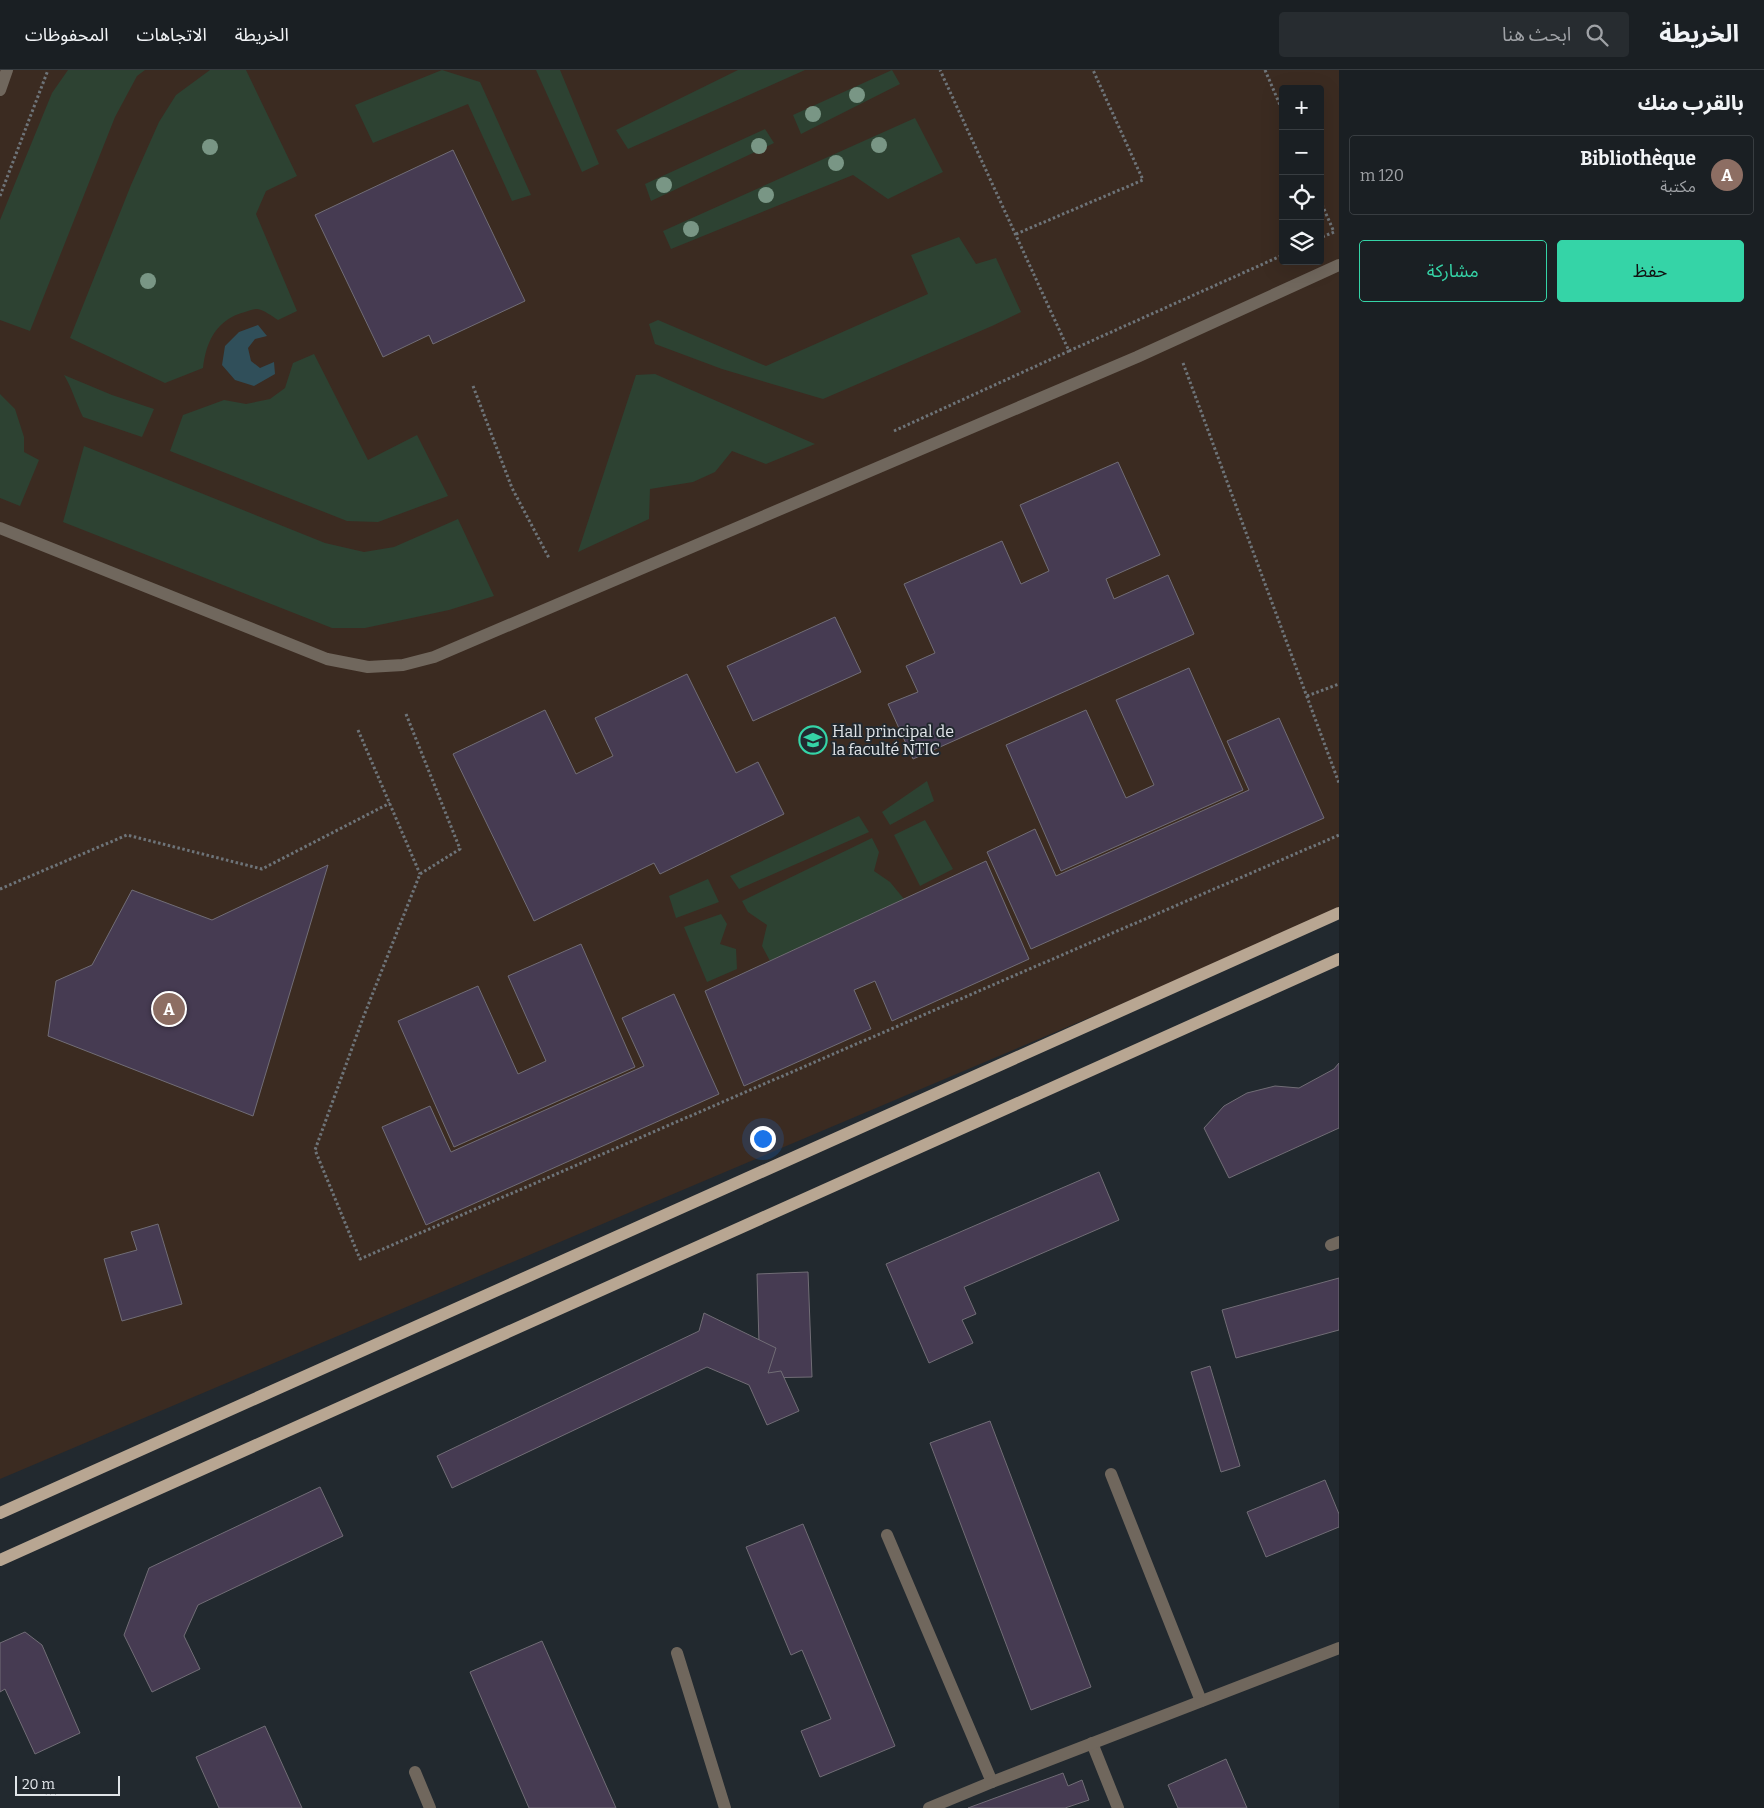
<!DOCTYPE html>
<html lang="ar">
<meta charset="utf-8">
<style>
:root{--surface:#1a1f23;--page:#272c30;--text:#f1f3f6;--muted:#9fa2a6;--line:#383d41;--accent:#35d4a7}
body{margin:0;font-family:Bitter,"Noto Sans Arabic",serif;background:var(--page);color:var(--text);direction:rtl}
.controls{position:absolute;right:15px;top:15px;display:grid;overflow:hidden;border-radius:5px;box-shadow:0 5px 20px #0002}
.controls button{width:45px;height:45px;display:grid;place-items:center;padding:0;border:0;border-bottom:1px solid var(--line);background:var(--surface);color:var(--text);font:25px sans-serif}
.scale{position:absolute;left:15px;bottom:12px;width:105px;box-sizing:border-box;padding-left:5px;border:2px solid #e1e5e9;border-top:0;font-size:14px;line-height:18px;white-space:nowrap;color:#e1e5e9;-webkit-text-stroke:4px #22292f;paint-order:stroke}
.you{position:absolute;left:762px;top:1068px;width:18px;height:18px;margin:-12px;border:4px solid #fff;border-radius:50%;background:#1a73e8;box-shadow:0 0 0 8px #1a73e833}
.badge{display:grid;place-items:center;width:32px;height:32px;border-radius:50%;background:var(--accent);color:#fff;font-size:16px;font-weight:700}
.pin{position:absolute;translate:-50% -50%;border:2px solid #fff;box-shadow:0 1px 5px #0006}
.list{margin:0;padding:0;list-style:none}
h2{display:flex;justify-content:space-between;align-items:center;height:65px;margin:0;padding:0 20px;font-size:21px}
h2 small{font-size:16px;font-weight:400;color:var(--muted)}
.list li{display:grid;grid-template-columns:32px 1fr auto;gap:15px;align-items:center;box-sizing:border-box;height:80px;margin:0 10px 10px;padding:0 10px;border:1px solid var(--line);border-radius:5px}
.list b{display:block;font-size:19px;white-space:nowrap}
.list p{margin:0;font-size:16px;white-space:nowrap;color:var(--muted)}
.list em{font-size:16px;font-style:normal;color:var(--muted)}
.actions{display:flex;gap:10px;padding:15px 20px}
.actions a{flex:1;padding:11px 0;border:1px solid var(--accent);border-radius:5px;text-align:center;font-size:18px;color:var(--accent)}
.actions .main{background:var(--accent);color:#111}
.icon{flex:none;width:28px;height:28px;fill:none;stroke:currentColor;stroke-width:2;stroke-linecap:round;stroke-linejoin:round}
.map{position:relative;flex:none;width:1339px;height:1738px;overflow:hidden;direction:ltr}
header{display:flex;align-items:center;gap:30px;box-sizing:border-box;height:70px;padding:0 25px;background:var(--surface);border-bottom:1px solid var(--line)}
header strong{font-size:24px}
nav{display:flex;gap:28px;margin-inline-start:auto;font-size:18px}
.search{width:350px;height:45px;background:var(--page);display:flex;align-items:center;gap:12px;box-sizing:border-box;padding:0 18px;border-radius:5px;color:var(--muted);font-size:19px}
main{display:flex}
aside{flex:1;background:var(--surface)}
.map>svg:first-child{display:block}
.education{fill:#3b2b21;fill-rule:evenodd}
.green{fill:#2d4232}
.water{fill:#304f5a}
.building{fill:#463b52;stroke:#716d76}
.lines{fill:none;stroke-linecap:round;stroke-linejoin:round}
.path{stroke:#6e7479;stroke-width:3;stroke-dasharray:2.5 2.5;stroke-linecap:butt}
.minor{stroke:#70675d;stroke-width:12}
.major{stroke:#b8a692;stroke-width:12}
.tree{fill:#799685}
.labels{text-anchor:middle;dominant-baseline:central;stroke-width:4;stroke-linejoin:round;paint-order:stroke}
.poi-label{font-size:16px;fill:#e1e5e9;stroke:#22292f;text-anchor:start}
</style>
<header>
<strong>الخريطة</strong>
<div class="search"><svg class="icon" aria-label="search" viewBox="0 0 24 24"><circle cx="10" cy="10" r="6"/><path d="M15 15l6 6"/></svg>ابحث هنا</div>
<nav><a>الخريطة</a><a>الاتجاهات</a><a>المحفوظات</a></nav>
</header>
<main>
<aside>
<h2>بالقرب منك<small></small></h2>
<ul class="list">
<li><span class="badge" style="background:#8d6e63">A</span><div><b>Bibliothèque</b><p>مكتبة</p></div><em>120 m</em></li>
</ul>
<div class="actions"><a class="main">حفظ</a><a>مشاركة</a></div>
</aside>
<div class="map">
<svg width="1339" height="1738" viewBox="0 0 1339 1738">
<rect width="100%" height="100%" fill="#22292f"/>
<!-- education -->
<path class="education" d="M0 0H1339V842L0 1409ZM1283 19H1320V191H1283Z"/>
<!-- green -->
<g class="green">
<path d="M68 0H145L137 6 115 47 30 261 0 250V150L52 23Z"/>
<path d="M210 0H246L297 106 266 121 256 144 297 241 278 250C272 246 264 240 257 239 253 239 248 241 245 242 217 249 206 271 203 298L165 313 70 268 131 115 159 52 176 25Z"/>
<path d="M442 0 480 12 531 125 512 131 468 34 373 73 355 35Z"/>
<path d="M536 0H560L599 94 582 102Z"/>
<path d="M738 0H805L628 79 616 60Z"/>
<path d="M892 0 900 14 801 64 793 45Z"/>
<path d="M915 48 943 102 888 129 853 105 671 179 663 161Z"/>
<path d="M765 59 774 73 651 131 645 114Z"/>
<path d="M959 167 976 194 996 188 1021 242 992 256 823 329 722 299 655 274 649 254 658 250 766 296 928 224 911 185Z"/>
<path d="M314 284 368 390 417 365 448 426 378 452 347 451 170 381 183 345 224 330 246 334 270 329 285 318 293 293Z"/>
<path d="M655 304 815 374 766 394 732 381 715 402 693 412 650 419 649 449 578 482 636 305Z"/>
<path d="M64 305 112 325 154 339 142 367 83 347C76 333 72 318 64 305Z"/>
<path d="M0 324 15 339 24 367V382L39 390 20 436 0 428Z"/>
<path d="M84 376 325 473 364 482 394 477 458 449 494 526 449 540 365 558H332L63 452Z"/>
<path d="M927 711 934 731 890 755 882 742Z"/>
<path d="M859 746 869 762 739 819 730 806Z"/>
<path d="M925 750 953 799 920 816 894 765Z"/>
<path d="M872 768 879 782 874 801 890 812 904 829 770 891 762 876 767 855 748 842 742 831Z"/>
<path d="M708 809 719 832 676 848 669 826Z"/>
<path d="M721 844 727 854 720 874 736 879 737 899 707 912 684 857Z"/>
</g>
<!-- water -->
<path class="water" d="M258 255 267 266 255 269 248 278 251 291 260 298 274 292 275 304 254 316 235 310 222 295 225 276 239 262Z"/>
<!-- building -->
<g class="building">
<path d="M453 80 525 231 433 274 429 265 383 287 315 145Z"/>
<path d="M1118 392 1160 485 1106 509 1114 529 1168 505 1194 564 913 689 888 634 918 622 906 596 935 583 904 514 1002 471 1021 514 1049 501 1020 435Z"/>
<path d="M835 547 861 602 753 651 727 596Z"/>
<path d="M1189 598 1243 720 1061 801 1006 675 1086 640 1126 728 1154 715 1116 630Z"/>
<path d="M687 604 736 703 758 692 784 744 660 804 654 793 534 851 453 684 545 640 576 704 613 686 595 648Z"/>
<path d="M1279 648 1324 748 1031 879 987 782 1035 759 1056 806 1249 720 1227 671Z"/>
<path d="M986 791 1029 889 892 951 875 911 854 920 871 959 744 1016 705 921Z"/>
<path d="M328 795 253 1046 48 966 56 911 92 895 132 820 212 850Z"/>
<path d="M581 874 635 997 454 1077 398 951 478 916 518 1004 546 991 508 906Z"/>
<path d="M674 924 719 1024 426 1155 382 1057 430 1036 451 1082 644 996 622 948Z"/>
<path d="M1339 993V1058L1229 1108 1204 1058 1224 1036 1247 1023 1275 1016 1299 1018 1334 999Z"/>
<path d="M1099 1102 1119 1150 964 1217 976 1244 962 1250 973 1273 929 1293 886 1194Z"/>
<path d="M158 1154 182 1234 122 1251 104 1189 137 1180 131 1162Z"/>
<path d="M808 1202 812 1307 760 1308 757 1204Z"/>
<path d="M1339 1208V1260L1236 1288 1222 1240Z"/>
<path d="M704 1243 776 1278 768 1303 781 1301 799 1341 767 1355 749 1315 707 1297 452 1418 437 1386 699 1261Z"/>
<path d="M1210 1296 1240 1396 1221 1402 1191 1302Z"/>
<path d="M990 1351 1091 1617 1031 1640 930 1373Z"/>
<path d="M1325 1410 1339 1444V1457L1266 1487 1247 1442Z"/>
<path d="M320 1417 343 1466 198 1535 184 1566 200 1599 152 1622 124 1565 149 1498Z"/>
<path d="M803 1454 895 1676 820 1707 801 1661 831 1649 802 1580 791 1585 746 1477Z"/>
<path d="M25 1562 42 1575 80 1663 35 1684 5 1619 0 1622V1573Z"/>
<path d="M542 1571 616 1738H529L470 1602Z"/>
<path d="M265 1656 302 1738H219L196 1687Z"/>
<path d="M1226 1689 1247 1738H1178L1168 1715Z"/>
<path d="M1063 1703 1068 1716 1082 1710 1089 1730 1065 1738H968Z"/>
</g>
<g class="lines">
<!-- path -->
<g class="path">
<path d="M1265 0 1283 42"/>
<path d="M0 126 48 0"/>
<path d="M1320 130 1334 162 1320 168"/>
<path d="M1016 164 1143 110 1093 0"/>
<path d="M1069 281 1283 185"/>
<path d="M1183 293 1339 713"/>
<path d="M473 316 512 418 549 488"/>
<path d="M894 361 1069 281 940 0"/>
<path d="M1307 626 1339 614"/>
<path d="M406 644 460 779 420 804 363 948 315 1080 360 1189 1339 765"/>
<path d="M358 660 420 804"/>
<path d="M0 819 127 765 262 799 390 733"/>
</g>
<!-- minor -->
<g class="minor">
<path d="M0 20 7 0"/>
<path d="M0 458 327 589 368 597 403 595 434 587 1137 287 1339 195"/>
<path d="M1331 1175 1339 1172"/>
<path d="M1111 1404 1201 1631"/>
<path d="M887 1465 992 1712"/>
<path d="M677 1583 725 1738"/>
<path d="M1092 1673 1118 1738"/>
<path d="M415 1702 430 1738"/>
<path d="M929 1738 992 1712 1339 1578"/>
</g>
<!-- major -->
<g class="major">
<path d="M0 1443 1339 843"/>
<path d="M0 1490 1339 889"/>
</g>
</g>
<!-- trees -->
<g class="tree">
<circle cx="857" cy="25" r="8"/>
<circle cx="813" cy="44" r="8"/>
<circle cx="879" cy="75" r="8"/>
<circle cx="759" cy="76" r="8"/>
<circle cx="210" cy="77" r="8"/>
<circle cx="836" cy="93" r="8"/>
<circle cx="664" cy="115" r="8"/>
<circle cx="766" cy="125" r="8"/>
<circle cx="691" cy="159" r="8"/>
<circle cx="148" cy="211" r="8"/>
</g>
<!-- icons -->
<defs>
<g id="university-ring" transform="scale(1.4375)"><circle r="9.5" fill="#22292f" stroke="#35d4a7" stroke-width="1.5"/><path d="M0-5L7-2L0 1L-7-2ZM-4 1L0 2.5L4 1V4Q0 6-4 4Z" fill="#35d4a7"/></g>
</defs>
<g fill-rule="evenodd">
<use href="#university-ring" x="813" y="670"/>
</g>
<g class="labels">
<!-- poi labels -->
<g class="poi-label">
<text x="832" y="661">Hall principal de<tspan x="832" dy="18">la faculté NTIC</tspan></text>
</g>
</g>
</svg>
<div class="controls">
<button>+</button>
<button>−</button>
<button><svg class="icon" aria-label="locate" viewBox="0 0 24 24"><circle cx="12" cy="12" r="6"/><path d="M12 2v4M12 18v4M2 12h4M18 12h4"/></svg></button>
<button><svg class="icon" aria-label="layers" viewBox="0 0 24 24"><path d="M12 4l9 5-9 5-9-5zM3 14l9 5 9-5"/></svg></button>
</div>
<div class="scale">20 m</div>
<div class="you"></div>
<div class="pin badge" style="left:169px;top:939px;background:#8d6e63">A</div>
</div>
</main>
